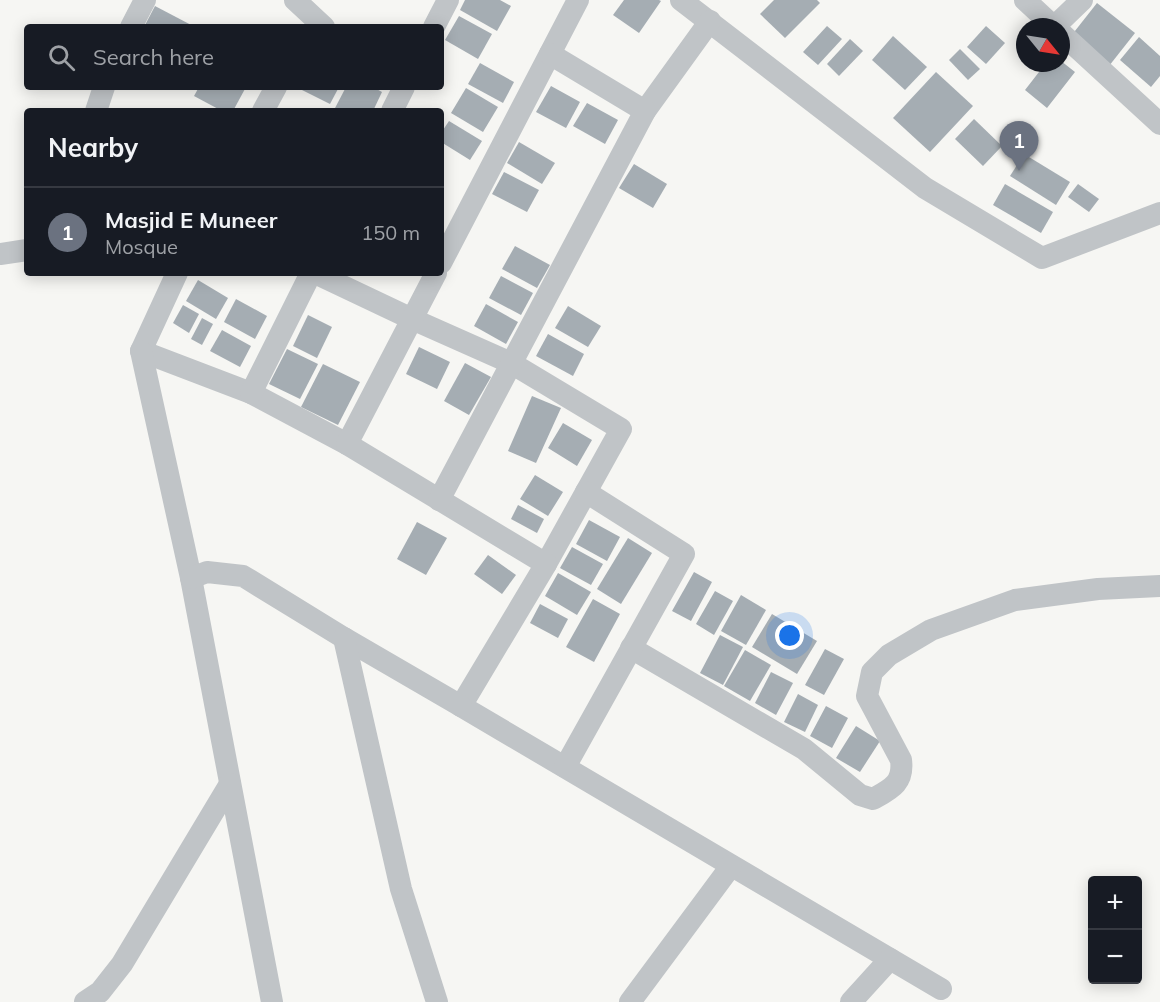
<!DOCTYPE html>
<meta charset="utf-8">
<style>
:root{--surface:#171b24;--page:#20242c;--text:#f1f3f6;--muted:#9ea1a6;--line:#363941;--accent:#ea580c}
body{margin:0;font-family:Mulish,sans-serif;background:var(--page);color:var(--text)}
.controls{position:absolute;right:18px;bottom:18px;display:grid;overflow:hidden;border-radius:6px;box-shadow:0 3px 15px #0003}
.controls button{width:54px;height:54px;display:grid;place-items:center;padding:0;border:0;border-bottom:2px solid var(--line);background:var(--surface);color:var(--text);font:30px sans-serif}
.compass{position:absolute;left:1016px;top:18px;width:54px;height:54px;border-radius:50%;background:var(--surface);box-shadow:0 3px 15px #0003;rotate:120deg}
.you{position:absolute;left:790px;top:636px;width:21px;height:21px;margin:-15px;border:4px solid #fff;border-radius:50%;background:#1a73e8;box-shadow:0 0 0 9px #1a73e833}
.badge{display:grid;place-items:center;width:39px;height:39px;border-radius:50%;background:var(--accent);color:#fff;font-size:20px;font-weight:700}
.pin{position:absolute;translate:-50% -50px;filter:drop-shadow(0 2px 3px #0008)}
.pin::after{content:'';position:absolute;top:32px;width:21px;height:18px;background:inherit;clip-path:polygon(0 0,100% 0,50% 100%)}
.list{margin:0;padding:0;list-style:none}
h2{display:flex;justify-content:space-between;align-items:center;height:78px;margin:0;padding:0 24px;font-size:26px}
h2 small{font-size:20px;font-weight:400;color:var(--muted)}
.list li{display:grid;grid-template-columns:39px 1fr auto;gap:18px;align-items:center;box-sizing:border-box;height:90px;padding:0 24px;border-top:2px solid var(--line)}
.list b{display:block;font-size:22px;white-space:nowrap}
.list p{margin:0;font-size:20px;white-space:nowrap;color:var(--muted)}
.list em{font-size:20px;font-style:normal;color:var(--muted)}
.icon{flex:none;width:33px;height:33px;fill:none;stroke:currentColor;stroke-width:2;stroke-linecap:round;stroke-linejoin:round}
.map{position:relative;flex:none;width:1160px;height:1002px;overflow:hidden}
.search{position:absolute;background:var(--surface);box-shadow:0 3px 15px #0003;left:24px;top:24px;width:420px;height:66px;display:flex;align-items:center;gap:15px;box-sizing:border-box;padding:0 21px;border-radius:6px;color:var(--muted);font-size:22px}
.panel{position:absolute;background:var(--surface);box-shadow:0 3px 15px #0003;left:24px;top:108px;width:420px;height:168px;border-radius:6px}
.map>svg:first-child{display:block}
.building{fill:#a5adb3}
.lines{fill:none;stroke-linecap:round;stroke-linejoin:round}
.street{stroke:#c0c4c7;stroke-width:22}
</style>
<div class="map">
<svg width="1160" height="1002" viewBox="0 0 1160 1002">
<rect width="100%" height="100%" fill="#f6f6f3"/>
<!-- building -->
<g class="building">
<path d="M465 0H500L511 6 497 31 460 10Z"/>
<path d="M624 0H659L661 1 639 33 613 15Z"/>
<path d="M774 0H817L820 3 785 38 760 14Z"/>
<path d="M1097 3 1135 33 1109 66 1071 36Z"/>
<path d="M155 6 195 27H144Z"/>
<path d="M459 16 492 34 478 59 445 40Z"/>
<path d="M827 26 842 39 818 65 803 52Z"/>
<path d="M986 26 1005 43 986 64 967 47Z"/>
<path d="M893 36 927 67 905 90 872 60Z"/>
<path d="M1139 37 1160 56V76L1151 87 1120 60Z"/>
<path d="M850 39 863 51 839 76 827 64Z"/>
<path d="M960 49 980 69 968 80 949 60Z"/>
<path d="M1061 61 1075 72 1047 108 1025 90 1046 63H1061Z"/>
<path d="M480 63 514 82 503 103 468 84Z"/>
<path d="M936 72 973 106 930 152 893 118Z"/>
<path d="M551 86 580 102 566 128 536 112Z"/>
<path d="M199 87H246L233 111H222L194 96Z"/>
<path d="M296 87H339L330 104Z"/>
<path d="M346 87H373L382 92 373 111H336L334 110Z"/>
<path d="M466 88 498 107 483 132 451 113Z"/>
<path d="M587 103 618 120 605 144 573 126Z"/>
<path d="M974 119 1002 146 983 166 955 139Z"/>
<path d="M449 121 482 141 470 160 441 142V133Z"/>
<path d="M519 142 555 163 542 184 507 163Z"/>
<path d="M1024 154 1070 182 1056 205 1010 176Z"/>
<path d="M634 164 667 184 653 208 619 188Z"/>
<path d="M504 172 539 190 527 212 492 194Z"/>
<path d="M1005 184 1053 212 1041 233 993 205Z"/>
<path d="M1078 184 1099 199 1089 212 1068 197Z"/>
<path d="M515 246 550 265 537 288 502 269Z"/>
<path d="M501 276 533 293 521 315 489 298Z"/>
<path d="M198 280 228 298 216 319 186 301Z"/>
<path d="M236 299 267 316 255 339 224 322Z"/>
<path d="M486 304 518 322 506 344 474 326Z"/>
<path d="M183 305 199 314 189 333 173 323Z"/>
<path d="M568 306 601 326 588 347 555 328Z"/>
<path d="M308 315 332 327 317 358 293 346Z"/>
<path d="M202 318 213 324 202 345 191 339Z"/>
<path d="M222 330 251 346 240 367 210 351Z"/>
<path d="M548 334 584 354 573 376 536 356Z"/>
<path d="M419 347 450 362 437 389 406 374Z"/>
<path d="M287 349 318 364 300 399 269 384Z"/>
<path d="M465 363 491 377 469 415 444 401Z"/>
<path d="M323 364 360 382 338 425 301 407Z"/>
<path d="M532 396 561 408 536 463 508 451Z"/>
<path d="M563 423 592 440 577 466 548 448Z"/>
<path d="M535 475 563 492 548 516 520 499Z"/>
<path d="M518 505 544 519 537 533 511 519Z"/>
<path d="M589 520 620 537 607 561 576 544Z"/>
<path d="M417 522 447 538 426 575 397 559Z"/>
<path d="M628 538 652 553 621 604 597 589Z"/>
<path d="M572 547 603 564 591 585 560 568Z"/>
<path d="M488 555 516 575 502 594 474 574Z"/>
<path d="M694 572 712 582 691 621 672 611Z"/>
<path d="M558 573 591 592 577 615 545 596Z"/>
<path d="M715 591 733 601 714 635 696 624Z"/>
<path d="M741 595 766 610 746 645 721 631Z"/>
<path d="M593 599 620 614 594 662 566 647Z"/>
<path d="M540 604 568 619 558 638 530 623Z"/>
<path d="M772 614 817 641 797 674 752 647Z"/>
<path d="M720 635 743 647 723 685 700 673Z"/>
<path d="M825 649 844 659 824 695 805 685Z"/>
<path d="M745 650 771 665 750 701 724 686Z"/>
<path d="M771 672 793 683 776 715 755 703Z"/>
<path d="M798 694 818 705 805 732 784 722Z"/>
<path d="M826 706 848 718 832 748 810 736Z"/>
<path d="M856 726 880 741 860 772 836 758Z"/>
</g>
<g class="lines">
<!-- street -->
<g class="street">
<path d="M295 0 324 27"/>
<path d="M681 0 925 188 1042 258 1160 213"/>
<path d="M1025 0 1054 27 1082 0"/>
<path d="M131 27 145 0"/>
<path d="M434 27 448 0"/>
<path d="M1061 33 1160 124"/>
<path d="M96 111 104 87"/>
<path d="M263 111 276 87"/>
<path d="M392 111 404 87"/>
<path d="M645 111 710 21"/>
<path d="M0 254 27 250"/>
<path d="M441 263 578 0"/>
<path d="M177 273 141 351 251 393 347 444"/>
<path d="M315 273 412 319 511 363 621 429 546 564"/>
<path d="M436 273 347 444 546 564 461 706 941 989"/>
<path d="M141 351 191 578 272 1002"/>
<path d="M251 393 311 273"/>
<path d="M439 500 645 111 550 54"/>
<path d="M191 578 207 572 243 576 344 638 461 706"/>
<path d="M344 638 401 889 437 1002"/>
<path d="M631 648 804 749 860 795 873 799C891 789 904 783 901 760L867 696 872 672 889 655 931 630 1015 600 1098 589 1160 586"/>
<path d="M565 767 684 554 586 492"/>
<path d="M85 1002 100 992 122 964 230 784"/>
<path d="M630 1002 731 866"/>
<path d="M851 1002 890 959"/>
</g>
</g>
</svg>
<div class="controls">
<button>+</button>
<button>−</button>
</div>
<svg class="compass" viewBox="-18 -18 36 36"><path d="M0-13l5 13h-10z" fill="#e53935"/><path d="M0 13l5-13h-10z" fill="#9ea1a6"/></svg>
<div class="you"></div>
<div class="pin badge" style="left:1019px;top:171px;background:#6b7280">1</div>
<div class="search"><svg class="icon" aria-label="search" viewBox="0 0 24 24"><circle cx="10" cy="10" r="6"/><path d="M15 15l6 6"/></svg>Search here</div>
<section class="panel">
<h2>Nearby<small></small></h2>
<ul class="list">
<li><span class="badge" style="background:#6b7280">1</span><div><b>Masjid E Muneer</b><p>Mosque</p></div><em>150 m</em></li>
</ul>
</section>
</div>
